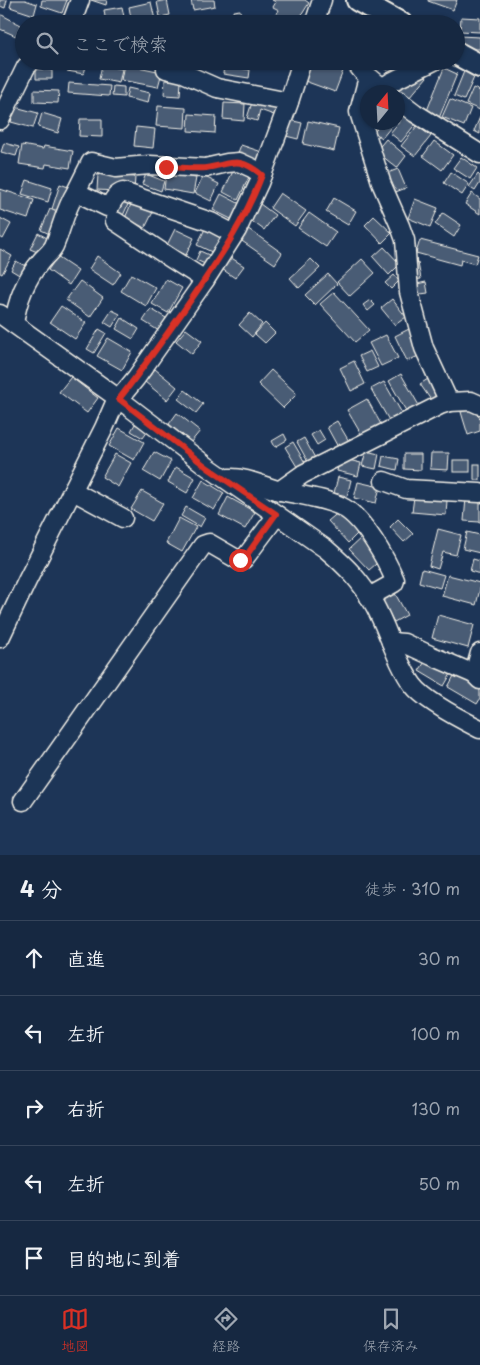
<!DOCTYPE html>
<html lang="ja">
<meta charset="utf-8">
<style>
:root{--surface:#162841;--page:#1f3048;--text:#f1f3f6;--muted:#9ea6b1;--line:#35445a;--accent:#d93025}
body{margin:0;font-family:"Playpen Sans","Klee One",sans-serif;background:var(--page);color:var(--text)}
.compass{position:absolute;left:360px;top:85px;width:45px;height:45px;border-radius:50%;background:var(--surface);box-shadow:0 1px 4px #0004;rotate:18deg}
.stop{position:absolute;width:15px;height:15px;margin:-11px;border:4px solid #d93025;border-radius:50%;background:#fff}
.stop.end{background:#d93025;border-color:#fff;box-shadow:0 1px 5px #0008}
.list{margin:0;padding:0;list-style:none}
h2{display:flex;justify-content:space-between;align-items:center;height:65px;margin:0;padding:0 20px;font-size:21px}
h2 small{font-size:16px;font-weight:400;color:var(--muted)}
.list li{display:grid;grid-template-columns:32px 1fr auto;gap:15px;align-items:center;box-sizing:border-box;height:75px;padding:0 20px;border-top:1px solid var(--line)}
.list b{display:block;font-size:19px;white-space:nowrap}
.list em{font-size:16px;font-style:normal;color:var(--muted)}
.icon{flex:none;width:28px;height:28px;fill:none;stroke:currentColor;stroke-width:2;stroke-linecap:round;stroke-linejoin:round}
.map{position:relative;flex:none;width:480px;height:855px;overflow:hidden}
.search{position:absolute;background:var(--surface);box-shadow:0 1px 4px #0004;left:15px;right:15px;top:15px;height:55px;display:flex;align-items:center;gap:12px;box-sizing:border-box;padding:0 18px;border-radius:28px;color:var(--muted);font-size:19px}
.sheet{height:440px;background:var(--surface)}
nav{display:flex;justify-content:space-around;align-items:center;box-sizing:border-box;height:70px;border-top:1px solid var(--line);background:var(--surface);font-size:14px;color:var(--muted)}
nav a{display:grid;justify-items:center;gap:2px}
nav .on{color:var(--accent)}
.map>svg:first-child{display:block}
.building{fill:#485b74;stroke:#f4f1e8}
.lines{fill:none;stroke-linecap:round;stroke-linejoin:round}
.minor-casing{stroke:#f4f1e8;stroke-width:21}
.major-casing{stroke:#f4f1e8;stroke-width:26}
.minor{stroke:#1d3557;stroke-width:18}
.major{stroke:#1d3557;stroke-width:22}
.route{stroke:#d93025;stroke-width:6}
</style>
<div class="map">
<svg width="480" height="855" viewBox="0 0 480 855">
<rect width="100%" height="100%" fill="#1d3557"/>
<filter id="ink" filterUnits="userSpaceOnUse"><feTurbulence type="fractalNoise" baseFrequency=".02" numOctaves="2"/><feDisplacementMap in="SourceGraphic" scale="10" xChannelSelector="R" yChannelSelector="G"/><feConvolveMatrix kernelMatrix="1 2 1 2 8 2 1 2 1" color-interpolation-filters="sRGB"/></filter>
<g filter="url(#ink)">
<!-- building -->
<g class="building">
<path d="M0 0H7L5 8 0 6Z"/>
<path d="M12 0H25L37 4 34 15 10 7Z"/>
<path d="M42 0H67L62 13 41 6Z"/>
<path d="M91 0H107L106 5Z"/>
<path d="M167 0 170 15 160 17 157 2Z"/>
<path d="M191 0H214L215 6 193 10Z"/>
<path d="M272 0H305L309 3 296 24H291L276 15 279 10 273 7 276 2Z"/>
<path d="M428 0H457L453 10 428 1Z"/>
<path d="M151 2 155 20 132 24 129 7Z"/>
<path d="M122 7 125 22 106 24 104 10Z"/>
<path d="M240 10 241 18 234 20 233 11Z"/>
<path d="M0 14 21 25 16 36 0 29Z"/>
<path d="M461 17 480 18V32L460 31Z"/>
<path d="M459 36 480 37V49H459Z"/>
<path d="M61 61 87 62 84 74 67 71 68 65 61 63Z"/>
<path d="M309 61H315L343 71 335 92 302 80Z"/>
<path d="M370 61H392L388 70Z"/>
<path d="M124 64 162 72 158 87 121 80Z"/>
<path d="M102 65 122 69 119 83 99 79Z"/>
<path d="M224 65 250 70 249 78 223 74Z"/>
<path d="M444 68 457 74 437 123 424 118Z"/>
<path d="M36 69 52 70V79H36Z"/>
<path d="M465 69 476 73 464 100 454 96Z"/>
<path d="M422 70 427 77 409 98 393 86Z"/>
<path d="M165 80 181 81 180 96 164 95Z"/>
<path d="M69 83 110 86 109 96 68 93Z"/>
<path d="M113 86 124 87V97L112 96Z"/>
<path d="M128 88 150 93 148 103 126 98Z"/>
<path d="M473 88 480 91V110L466 104Z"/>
<path d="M34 90 59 91 58 103 34 102Z"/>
<path d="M254 96 278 104 274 115 260 110 257 121 247 118Z"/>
<path d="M450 99 471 108 464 126 442 117Z"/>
<path d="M224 103 245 104 244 121 223 119Z"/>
<path d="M158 106 186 108 185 128 156 126Z"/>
<path d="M398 106 417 122 401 142 390 133 400 121 398 120Z"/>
<path d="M15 107 38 113 33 128 11 122Z"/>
<path d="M42 113 62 119 58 133 38 127Z"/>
<path d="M189 114 216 116 215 133 188 131Z"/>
<path d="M480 117V134L474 131Z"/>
<path d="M80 119H102V137L79 136Z"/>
<path d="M285 119 302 123 298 139 282 135Z"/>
<path d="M308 121 339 128 334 151 303 144Z"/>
<path d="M370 122H395L382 138 374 132 377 129Z"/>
<path d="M417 126 431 136 415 156 401 146Z"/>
<path d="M136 127 155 129 153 148 134 146Z"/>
<path d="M386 139 406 156 397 168 376 151Z"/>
<path d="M434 141 453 155 442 170 423 156Z"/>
<path d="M4 143 19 147 16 156 1 152Z"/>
<path d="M22 145 43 149 44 146 73 151 70 168 46 164 45 168 19 164Z"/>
<path d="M241 145 262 152 259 161 237 155Z"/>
<path d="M461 157 477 168 470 179 453 168Z"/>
<path d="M235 167 250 175 238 200 223 192Z"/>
<path d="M398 169 406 188 393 193 385 174Z"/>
<path d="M451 172 469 184 462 195 444 183Z"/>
<path d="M98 174 135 177 134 192 97 190Z"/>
<path d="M146 174 164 181 161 191 142 184Z"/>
<path d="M166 174 196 178 193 194 164 189Z"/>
<path d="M478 174 480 176V183L475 191 469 187Z"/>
<path d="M203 176 219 184 211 201 195 193Z"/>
<path d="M27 180 52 188 48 202 22 194Z"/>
<path d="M60 184 71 188 62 212 52 209Z"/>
<path d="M0 189 34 200 28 219 0 210Z"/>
<path d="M280 193 306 211 295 226 270 208Z"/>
<path d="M472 193 480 199V214L465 204Z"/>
<path d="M221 194 242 205 235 221 213 210Z"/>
<path d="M125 198 130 200 121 220 116 217Z"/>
<path d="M334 198 356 211 348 225 326 212Z"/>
<path d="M415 199 438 208 430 227 408 218Z"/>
<path d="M132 202 153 212 145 228 125 218Z"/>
<path d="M260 204 275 215 264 230 249 219Z"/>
<path d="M50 209 61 214 52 235 41 230Z"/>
<path d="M309 213 336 232 326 247 298 228Z"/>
<path d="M443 213 461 225 454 237 435 224Z"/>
<path d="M374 216 392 233 382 243 365 225Z"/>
<path d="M0 218 11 224 3 239 0 237Z"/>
<path d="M247 228 282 253 275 264 239 239Z"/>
<path d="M175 229 194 238 186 255 167 245Z"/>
<path d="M205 229 224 238 216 254 197 245Z"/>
<path d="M38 233 47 238 40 253 30 249Z"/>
<path d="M420 240 478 255 475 264 461 260 460 265 416 253Z"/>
<path d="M384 247 400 264 389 275 373 257Z"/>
<path d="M0 249 12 256 2 274 0 273Z"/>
<path d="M200 251 209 255 205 264 196 260Z"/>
<path d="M97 256 121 273 113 285 89 269Z"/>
<path d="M57 257 78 271 69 285 48 270Z"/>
<path d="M230 257 244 266 235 278 222 269Z"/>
<path d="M311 259 320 268 299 288 290 278Z"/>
<path d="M362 259 375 273 350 296 337 282Z"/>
<path d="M16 261 31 269 26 279 11 270Z"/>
<path d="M418 263 421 279 413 280 410 265Z"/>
<path d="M131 274 156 288 146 306 121 291Z"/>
<path d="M328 274 337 284 315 305 305 295Z"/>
<path d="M394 275 399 281 391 289 385 283Z"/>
<path d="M166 279 182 288 168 313 152 304Z"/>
<path d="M80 281 103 298 90 317 66 300Z"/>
<path d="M426 282 428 293 413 295 412 285Z"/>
<path d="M334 292 369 330 355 342 320 304Z"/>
<path d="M392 299 406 317 395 325 381 308Z"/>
<path d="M370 300 375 305 368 311 363 305Z"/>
<path d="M61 306 86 323 75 339 50 322Z"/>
<path d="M151 309 166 318 159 331 143 321Z"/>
<path d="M112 310 120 314 112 327 104 322Z"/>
<path d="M250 313 262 324 252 337 239 325Z"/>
<path d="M122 318 139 329 133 339 116 329Z"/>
<path d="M265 323 275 333 265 343 255 334Z"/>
<path d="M99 329 106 333 94 353 87 349Z"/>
<path d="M186 329 202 341 192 354 176 341Z"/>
<path d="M409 329 421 355 407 361 395 336Z"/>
<path d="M386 335 398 358 381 366 369 343Z"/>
<path d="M108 338 132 352 122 370 97 356Z"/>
<path d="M370 351 378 367 367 372 359 356Z"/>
<path d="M354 361 365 384 351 391 340 368Z"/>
<path d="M155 369 177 387 167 400 145 382Z"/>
<path d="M271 370 297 394 283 408 258 384Z"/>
<path d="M401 374 421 409 409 416 389 381Z"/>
<path d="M71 377 98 398 87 413 59 392Z"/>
<path d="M428 379 439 395 431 400 420 384Z"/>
<path d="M384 382 403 415 390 422 371 389Z"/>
<path d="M185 390 203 404 196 413 178 399Z"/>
<path d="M367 399 383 428 364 439 347 410Z"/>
<path d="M476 408 480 419V431L468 435 461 412Z"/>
<path d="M177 413 200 431 191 442 169 424Z"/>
<path d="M337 421 350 443 339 449 327 427Z"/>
<path d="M135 424 148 431 143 438 131 431Z"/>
<path d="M119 428 144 442 134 460 109 446Z"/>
<path d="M319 430 325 440 317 445 311 435Z"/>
<path d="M284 434 287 440 275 447 272 441Z"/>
<path d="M304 438 315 458 308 462 297 442Z"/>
<path d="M293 442 307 466 299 470 285 447Z"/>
<path d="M366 451 379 454 376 469 362 466Z"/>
<path d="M154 452 171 461 160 481 143 471Z"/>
<path d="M431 453H449L448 470 430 469Z"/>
<path d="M115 454 131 463 118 487 102 477Z"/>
<path d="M404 454H421V470L404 469Z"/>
<path d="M383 456 399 459 397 470 381 466Z"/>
<path d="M340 458 361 463 358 476 337 471Z"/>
<rect x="453" y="460" width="17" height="12"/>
<rect x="474" y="464" width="6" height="16"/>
<path d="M176 467 195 478 187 493 168 482Z"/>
<path d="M338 477 351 480 347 496 334 493Z"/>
<path d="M203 480 224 493 214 510 193 498Z"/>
<path d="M358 482 380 487 376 503 354 498Z"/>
<path d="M142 491 163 503 152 521 131 509Z"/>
<path d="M228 497 255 512 245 529 219 515Z"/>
<path d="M414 497 447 500 446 515 412 512Z"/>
<path d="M466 498 480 499V522L464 521Z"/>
<path d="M186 507 205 518 200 527 181 516Z"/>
<path d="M340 511 359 532 348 543 328 521Z"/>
<path d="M179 518 196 527 182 552 166 543Z"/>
<path d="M398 519 413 534 404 542 390 527Z"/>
<path d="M438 529 461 535 456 555 443 552 438 569 429 566Z"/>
<path d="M467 532 480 535V553L463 549Z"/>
<path d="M362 537 382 559 369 570 349 549Z"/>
<path d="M473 559 480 561V574L470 571Z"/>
<path d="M422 569 444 575 440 588 419 582Z"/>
<path d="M448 575 480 583V589L476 605 442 596Z"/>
<path d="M392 588 407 615 394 622 379 596Z"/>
<path d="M438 615 474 625 468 648 432 638Z"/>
<path d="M426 660 451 674 444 686 419 671Z"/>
<path d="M455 674 480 689V699L477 704 448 687Z"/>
</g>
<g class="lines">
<!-- minor casing -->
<g class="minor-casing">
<g id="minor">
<path d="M69 24 73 19 80 0"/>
<path d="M314 24 322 0"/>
<path d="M354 61 362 71 379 85"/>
<path d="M166 69 183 73 217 88 289 102"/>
<path d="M370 79 366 85 359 112 382 185 400 226 405 240 409 292 424 348 449 402 471 401 480 405"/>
<path d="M382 88 391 82 434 61"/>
<path d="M398 100 415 113 480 154"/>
<path d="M0 120 26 67 32 61"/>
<path d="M76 192 91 162 116 168 126 167 150 165 205 168 227 163 239 162 252 168 262 175"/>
<path d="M115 221 172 259 205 280"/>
<path d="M0 314 119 399 208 467 326 549C347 567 361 581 375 606 389 632 396 662 413 685 425 701 462 720 480 729"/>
<path d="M14 324C17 300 26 279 41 261 45 256 51 252 54 246 62 228 65 209 76 192L107 207 110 206C113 200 116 194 123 192L211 222 234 234"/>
<path d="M229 478C247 477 264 487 281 491 299 495 329 499 344 508 364 519 386 559 395 580L394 583 369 597"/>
<path d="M384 481 406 489 480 493"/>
<path d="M73 491 123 518"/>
<path d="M279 491 303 474 440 405 449 402"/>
<path d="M0 638 27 581 104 428 114 405 136 378 205 280 237 230 259 183 288 105 302 61"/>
<path d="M391 642 404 643 432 656 474 674"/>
<path d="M480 653 474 674 480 680"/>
<path d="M23 801 203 545 209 543 240 561 244 559 277 515"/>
</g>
</g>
<!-- major casing -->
<g class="major-casing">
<g id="major">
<path d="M358 0 401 24"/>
<path d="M456 53 480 66"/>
</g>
</g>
<!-- minor -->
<use href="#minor" class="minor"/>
<!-- major -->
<use href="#major" class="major"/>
</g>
</g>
<g class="lines" filter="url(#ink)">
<!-- route -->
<path class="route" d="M166 167C179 167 193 169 206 168 232 164 238 155 262 175 243 226 212 269 182 313 161 342 141 371 119 399L208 468 276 514 244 559 240 560"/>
</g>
</svg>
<svg class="compass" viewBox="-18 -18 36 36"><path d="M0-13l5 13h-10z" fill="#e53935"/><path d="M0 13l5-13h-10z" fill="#9ea6b1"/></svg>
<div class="stop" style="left:240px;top:560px"></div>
<div class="stop end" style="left:166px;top:167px"></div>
<div class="search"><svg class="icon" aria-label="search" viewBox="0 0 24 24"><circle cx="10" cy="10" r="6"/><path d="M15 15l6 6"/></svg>ここで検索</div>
</div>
<section class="sheet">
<h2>4 分<small>徒歩 · 310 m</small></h2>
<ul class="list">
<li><svg class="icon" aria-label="ahead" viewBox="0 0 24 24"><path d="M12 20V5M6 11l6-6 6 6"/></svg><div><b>直進</b></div><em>30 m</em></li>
<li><svg class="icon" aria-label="left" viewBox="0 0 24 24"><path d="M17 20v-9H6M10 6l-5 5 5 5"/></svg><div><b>左折</b></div><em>100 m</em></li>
<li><svg class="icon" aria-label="right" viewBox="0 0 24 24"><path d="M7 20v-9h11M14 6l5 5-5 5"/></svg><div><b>右折</b></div><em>130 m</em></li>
<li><svg class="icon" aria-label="left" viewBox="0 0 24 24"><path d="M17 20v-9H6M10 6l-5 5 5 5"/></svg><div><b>左折</b></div><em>50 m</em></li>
<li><svg class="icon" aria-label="arrive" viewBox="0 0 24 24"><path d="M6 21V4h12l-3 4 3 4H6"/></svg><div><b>目的地に到着</b></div></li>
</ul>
</section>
<nav>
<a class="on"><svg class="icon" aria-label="map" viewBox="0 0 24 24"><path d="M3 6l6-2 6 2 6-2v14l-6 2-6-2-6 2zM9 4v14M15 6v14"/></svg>地図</a>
<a><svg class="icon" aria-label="directions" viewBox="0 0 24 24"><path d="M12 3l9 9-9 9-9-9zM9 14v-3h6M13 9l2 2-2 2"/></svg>経路</a>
<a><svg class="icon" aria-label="saved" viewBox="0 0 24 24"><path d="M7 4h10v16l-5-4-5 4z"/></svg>保存済み</a>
</nav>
